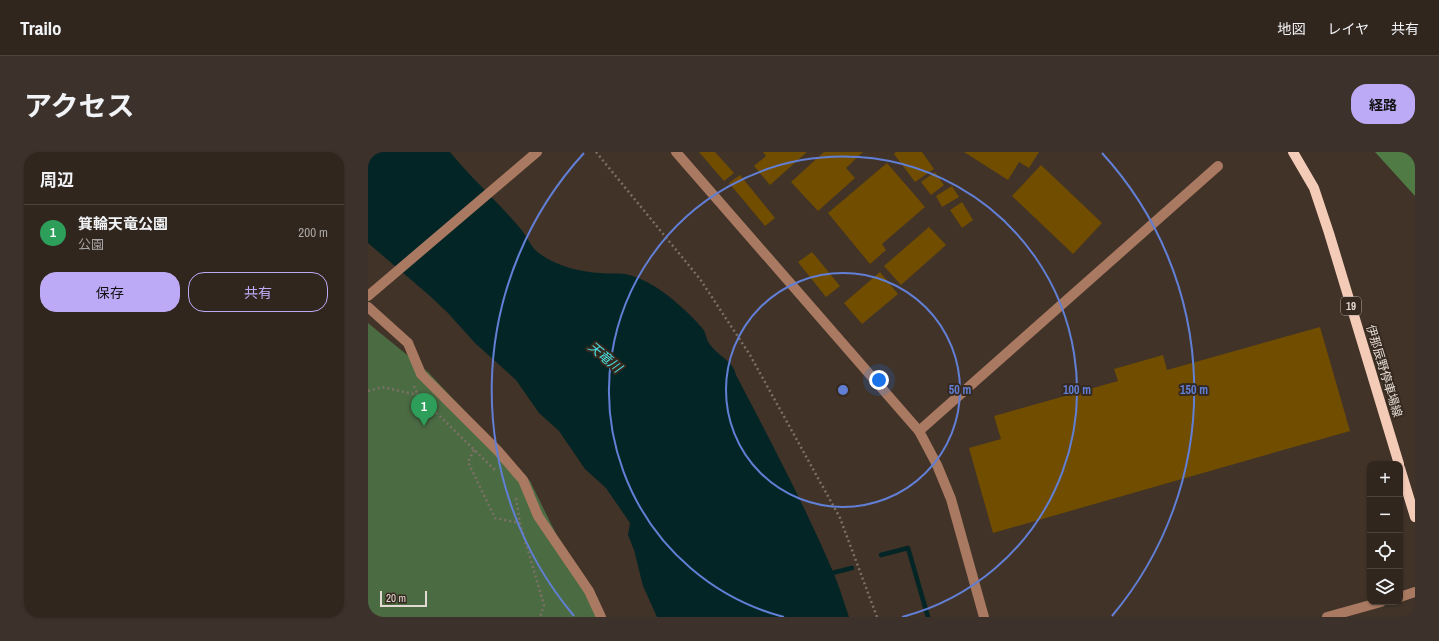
<!DOCTYPE html>
<html lang="ja">
<meta charset="utf-8">
<style>
:root{--surface:#31261e;--page:#3d322b;--text:#f1f3f6;--muted:#a8a5a4;--line:#4c433c;--accent:#bcaaf6}
body{margin:0;font-family:"Archivo Narrow","Noto Sans JP",sans-serif;background:var(--page);color:var(--text)}
.controls{position:absolute;right:12px;bottom:12px;display:grid;overflow:hidden;border-radius:8px;box-shadow:0 1px 3px #0004}
.controls button{width:36px;height:36px;display:grid;place-items:center;padding:0;border:0;border-bottom:1px solid var(--line);background:var(--surface);color:var(--text);font:20px sans-serif}
.scale{position:absolute;left:12px;bottom:10px;width:47px;box-sizing:border-box;padding-left:4px;border:2px solid #e3dad3;border-top:0;font-size:11px;line-height:14px;white-space:nowrap;color:#e3dad3;-webkit-text-stroke:3px #36291f;paint-order:stroke}
.you{position:absolute;left:511px;top:228px;width:14px;height:14px;margin:-10px;border:3px solid #fff;border-radius:50%;background:#1a73e8;box-shadow:0 0 0 6px #1a73e833}
.badge{display:grid;place-items:center;width:26px;height:26px;border-radius:50%;background:var(--accent);color:#fff;font-size:13px;font-weight:700}
.pin{position:absolute;translate:-50% -33px;filter:drop-shadow(0 1px 2px #0008)}
.pin::after{content:'';position:absolute;top:21px;width:14px;height:12px;background:inherit;clip-path:polygon(0 0,100% 0,50% 100%)}
.list{margin:0;padding:0;list-style:none}
h2{display:flex;justify-content:space-between;align-items:center;height:52px;margin:0;padding:0 16px;font-size:17px}
h2 small{font-size:13px;font-weight:400;color:var(--muted)}
.list li{display:grid;grid-template-columns:26px 1fr auto;gap:12px;align-items:center;box-sizing:border-box;height:56px;padding:0 16px;border-top:1px solid var(--line)}
.list b{display:block;font-size:15px;white-space:nowrap}
.list p{margin:0;font-size:13px;white-space:nowrap;color:var(--muted)}
.list em{font-size:13px;font-style:normal;color:var(--muted)}
.actions{display:flex;gap:8px;padding:12px 16px}
.actions a{flex:1;padding:9px 0;border:1px solid var(--accent);border-radius:16px;text-align:center;font-size:14px;color:var(--accent)}
.actions .main{background:var(--accent);color:#111}
.icon{flex:none;width:22px;height:22px;fill:none;stroke:currentColor;stroke-width:2;stroke-linecap:round;stroke-linejoin:round}
.map{position:relative;flex:none;width:1047px;height:465px;overflow:hidden;border-radius:16px}
header{display:flex;align-items:center;gap:24px;box-sizing:border-box;height:56px;padding:0 20px;background:var(--surface);border-bottom:1px solid var(--line)}
header strong{font-size:19px}
nav{display:flex;gap:22px;margin-inline-start:auto;font-size:14px}
.intro{display:flex;align-items:center;justify-content:space-between;box-sizing:border-box;height:96px;padding:0 24px}
h1{margin:0;font-size:28px}
.button{padding:10px 18px;border-radius:16px;background:var(--accent);color:#111;font-size:14px;font-weight:700}
main{display:flex;gap:24px;padding:0 24px}
aside{flex:1;background:var(--surface);border-radius:16px;box-shadow:0 1px 3px #0004}
.map>svg:first-child{display:block}
.green{fill:#4b6b43}
.forest{fill:#507b44}
.water{fill:#032525}
.lines{fill:none;stroke-linecap:round;stroke-linejoin:round}
.stream{stroke:#032525;stroke-width:4.5}
.building{fill:#714d00}
.path{stroke:#7c7067;stroke-width:2.5;stroke-dasharray:2 3;stroke-linecap:butt}
.minor{stroke:#a97961;stroke-width:10}
.major{stroke:#f3cbb7;stroke-width:10}
.ring{fill:none;stroke:#627fd6;stroke-width:2}
.labels{text-anchor:middle;dominant-baseline:central;stroke-width:4;stroke-linejoin:round;paint-order:stroke}
.shield{fill:#36291f;stroke:#afa59d;stroke-width:1}
.shield-label{font-size:11px;font-weight:bold;fill:#e3dad3}
.street-label{font-size:12px;fill:#e3dad3;stroke:#36291f}
.water-label{font-size:13px;font-style:italic;fill:#48e0e4;stroke:#36291f}
.centre{fill:#627fd6;stroke:#36291f;stroke-width:2}
.ring-label{font-size:12px;text-anchor:middle;font-weight:bold;fill:#627fd6;stroke:#36291f;stroke-width:4;stroke-linejoin:round;paint-order:stroke}
</style>
<header>
<strong>Trailo</strong>
<nav><a>地図</a><a>レイヤ</a><a>共有</a></nav>
</header>
<div class="intro"><h1>アクセス</h1><a class="button">経路</a></div>
<main>
<aside>
<h2>周辺<small></small></h2>
<ul class="list">
<li><span class="badge" style="background:#2e9e5b">1</span><div><b>箕輪天竜公園</b><p>公園</p></div><em>200 m</em></li>
</ul>
<div class="actions"><a class="main">保存</a><a>共有</a></div>
</aside>
<div class="map">
<svg width="1047" height="465" viewBox="0 0 1047 465">
<rect width="100%" height="100%" fill="#413328"/>
<!-- green -->
<path class="green" d="M0 171 60 220 162 329 229 465H0Z"/>
<!-- forest -->
<path class="forest" d="M1007 0H1047V44Z"/>
<!-- water -->
<path class="water" d="M0 0H82C104 27 130 50 152 76 160 85 162 95 172 102 189 114 212 120 232 121 240 122 249 121 257 122 285 127 317 156 335 177 338 181 338 187 341 191 348 203 365 208 368 223 402 288 437 354 466 422 472 436 476 451 481 465H289L275 434 266 398 260 383 262 371 238 336 217 317 191 279 171 261 148 228 107 191 80 161 62 144 0 91Z"/>
<g class="lines">
<!-- stream -->
<g class="stream">
<path d="M513 403 540 396 560 465"/>
<path d="M460 422 484 416"/>
</g>
</g>
<!-- building -->
<g class="building">
<path d="M331 0H347L366 21 356 29Z"/>
<path d="M395 0H439L402 33 386 14 398 4Z"/>
<path d="M456 0H495L478 16 487 26 450 59 423 30Z"/>
<path d="M528 0H554L566 17 547 30 526 2Z"/>
<path d="M596 0H671L661 16 651 10 640 28Z"/>
<path d="M519 11 557 55 514 92 518 98 502 112 460 61Z"/>
<path d="M673 13 734 71 705 102 644 44Z"/>
<path d="M567 20 576 33 563 43 553 30Z"/>
<path d="M372 23 407 66 397 74 361 31Z"/>
<path d="M584 34 591 45 574 55 568 44Z"/>
<path d="M594 50 605 68 594 76 582 58Z"/>
<path d="M561 75 578 93 533 133 516 114Z"/>
<path d="M444 100 472 134 458 145 430 110Z"/>
<path d="M512 120 530 142 494 172 476 151Z"/>
<path d="M952 175 982 279 625 381 601 296 633 287 626 264 750 229 746 217 795 203 799 218Z"/>
</g>
<g class="lines">
<!-- path -->
<g class="path">
<path d="M228 0 332 127 382 203 472 366 509 465"/>
<path d="M46 234 50 243 128 319"/>
<path d="M0 239 14 235 50 243"/>
<path d="M106 298 100 310 127 366 152 371"/>
<path d="M148 346 152 371 176 453 172 465"/>
</g>
<!-- minor -->
<g class="minor">
<path d="M308 0 551 279 569 313 583 347 616 465"/>
<path d="M0 144 169 0"/>
<path d="M0 155 40 191 53 222 130 299 155 328 170 364 221 439 233 465"/>
<path d="M551 279 850 14"/>
<path d="M1032 445 1047 440"/>
<path d="M959 465 1013 450"/>
</g>
<!-- major -->
<g class="major">
<path d="M925 0 946 36 961 81 1031 312"/>
<path d="M1032 316 1047 365"/>
</g>
</g>
<!-- distance rings -->
<g class="ring">
<circle cx="475" cy="238" r="117"/>
<path d="M416 465A234 234 0 1 1 534 465"/>
<path d="M206 464A351 351 0 0 1 216 1M734 1A351 351 0 0 1 744 464"/>
</g>
<g class="labels">
<!-- shield labels -->
<rect class="shield" x="973" y="145" width="20" height="18" rx="3"/>
<g class="shield-label">
<text x="983" y="154">19</text>
</g>
<!-- street labels -->
<g class="street-label">
<text transform="translate(1016 219) rotate(73)">伊那辰野停車場線</text>
</g>
<!-- water labels -->
<g class="water-label">
<text transform="translate(237 205) rotate(40)">天竜川</text>
</g>
</g>
<circle cx="475" cy="238" r="6" class="centre"/>
<g class="ring-label">
<text x="592" y="242">50 m</text>
<text x="709" y="242">100 m</text>
<text x="826" y="242">150 m</text>
</g>
</svg>
<div class="controls">
<button>+</button>
<button>−</button>
<button><svg class="icon" aria-label="locate" viewBox="0 0 24 24"><circle cx="12" cy="12" r="6"/><path d="M12 2v4M12 18v4M2 12h4M18 12h4"/></svg></button>
<button><svg class="icon" aria-label="layers" viewBox="0 0 24 24"><path d="M12 4l9 5-9 5-9-5zM3 14l9 5 9-5"/></svg></button>
</div>
<div class="scale">20 m</div>
<div class="you"></div>
<div class="pin badge" style="left:56px;top:274px;background:#2e9e5b">1</div>
</div>
</main>
